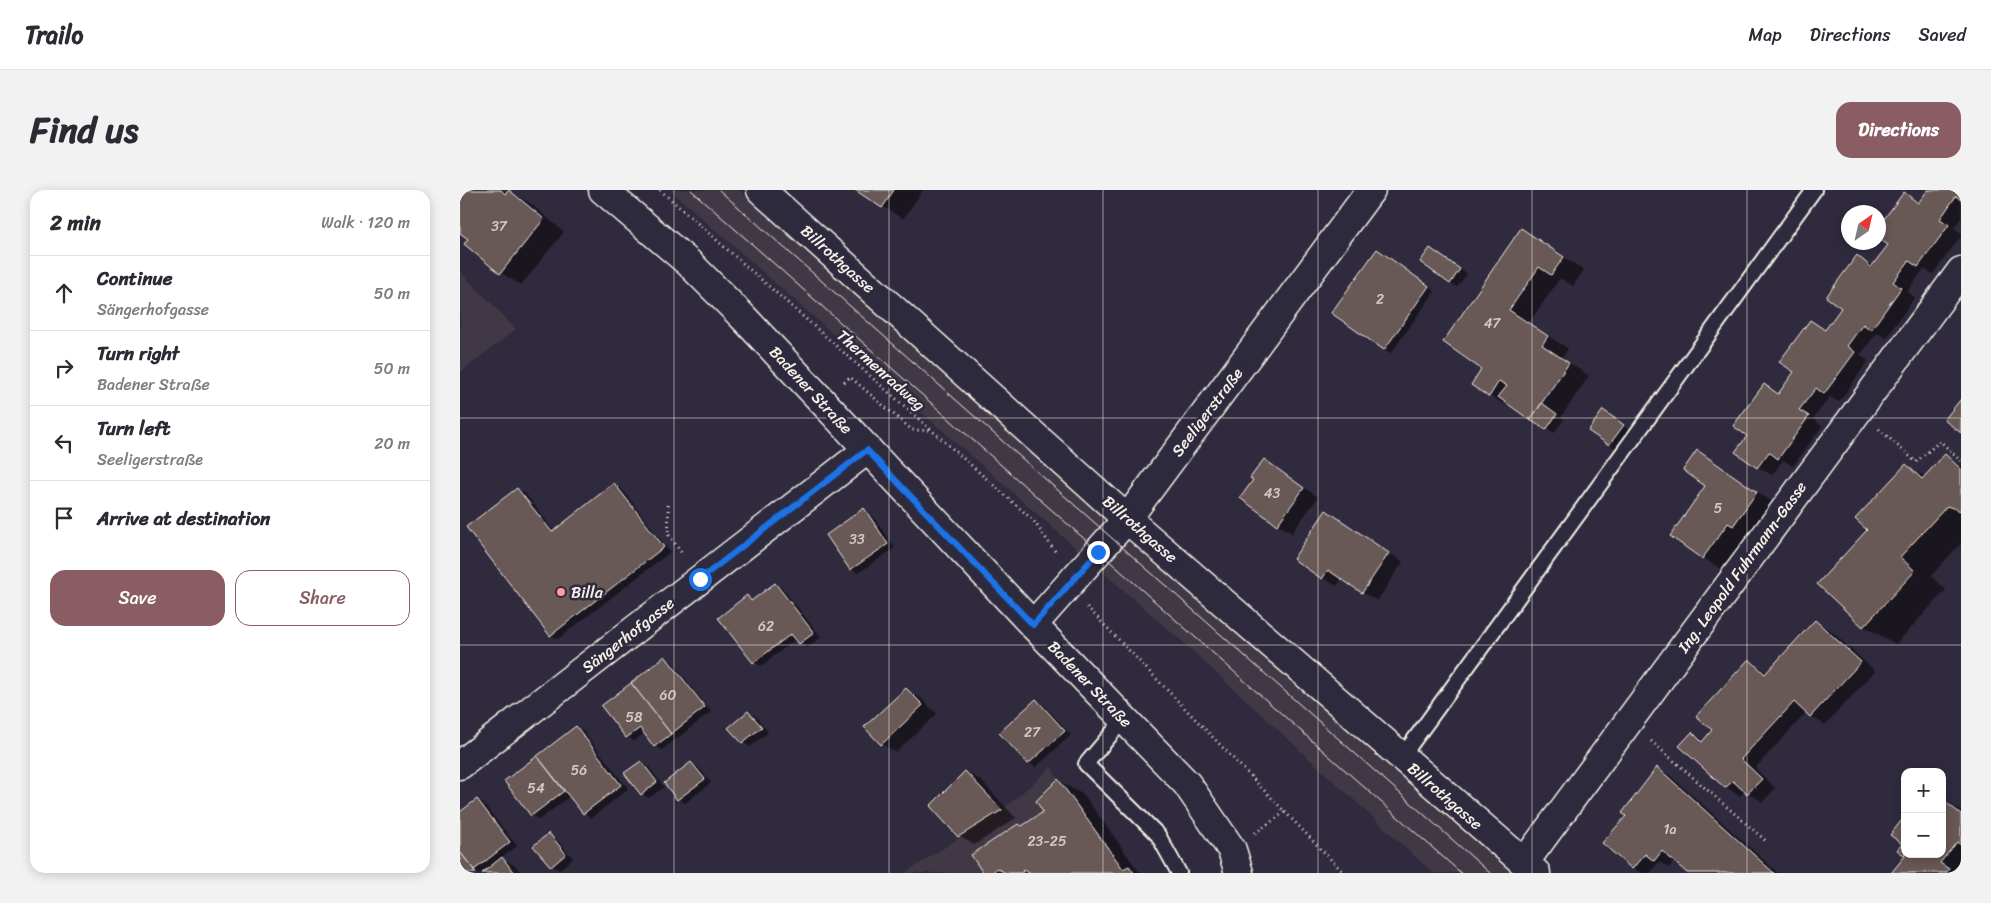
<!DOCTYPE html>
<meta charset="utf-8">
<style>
:root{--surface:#fff;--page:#f2f2f3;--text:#2b2b33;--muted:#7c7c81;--line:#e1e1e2;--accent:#8a5d65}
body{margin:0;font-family:Sriracha,sans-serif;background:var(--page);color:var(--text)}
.controls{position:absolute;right:15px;bottom:15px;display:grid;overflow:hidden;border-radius:10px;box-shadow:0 2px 12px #0003}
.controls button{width:45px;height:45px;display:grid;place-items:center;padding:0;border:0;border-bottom:1px solid var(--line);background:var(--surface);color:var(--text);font:25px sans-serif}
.compass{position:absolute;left:1381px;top:15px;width:45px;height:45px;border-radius:50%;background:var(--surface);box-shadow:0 2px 12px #0003;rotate:34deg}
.stop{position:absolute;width:15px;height:15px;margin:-11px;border:4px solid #1a73e8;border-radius:50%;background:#fff}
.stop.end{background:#1a73e8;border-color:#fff;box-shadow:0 1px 5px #0008}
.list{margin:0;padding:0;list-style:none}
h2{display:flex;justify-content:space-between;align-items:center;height:65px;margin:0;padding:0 20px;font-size:21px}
h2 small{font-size:16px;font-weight:400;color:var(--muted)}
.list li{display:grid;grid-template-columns:32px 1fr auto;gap:15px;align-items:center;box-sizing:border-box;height:75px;padding:0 20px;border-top:1px solid var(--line)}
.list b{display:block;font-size:19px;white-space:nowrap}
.list p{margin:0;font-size:16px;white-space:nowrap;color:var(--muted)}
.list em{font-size:16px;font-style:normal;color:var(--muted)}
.actions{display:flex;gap:10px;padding:15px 20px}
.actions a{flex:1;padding:11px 0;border:1px solid var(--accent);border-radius:15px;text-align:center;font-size:18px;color:var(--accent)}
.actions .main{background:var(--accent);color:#fff}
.icon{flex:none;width:28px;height:28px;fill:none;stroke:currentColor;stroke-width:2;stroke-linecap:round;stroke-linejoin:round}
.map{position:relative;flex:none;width:1501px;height:683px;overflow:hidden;border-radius:15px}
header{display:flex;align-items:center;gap:30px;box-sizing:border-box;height:70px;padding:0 25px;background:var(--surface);border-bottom:1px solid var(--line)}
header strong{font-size:24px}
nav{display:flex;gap:28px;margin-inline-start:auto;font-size:18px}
.intro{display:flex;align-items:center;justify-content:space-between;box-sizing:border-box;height:120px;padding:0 30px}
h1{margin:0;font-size:35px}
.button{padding:12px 22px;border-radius:15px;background:var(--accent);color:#fff;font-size:18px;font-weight:700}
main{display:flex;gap:30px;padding:0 30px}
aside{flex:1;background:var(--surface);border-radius:15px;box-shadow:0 2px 12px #0003}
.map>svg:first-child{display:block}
.built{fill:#403844}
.shadow{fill:#0007}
.building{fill:#685856;stroke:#f4f1e8}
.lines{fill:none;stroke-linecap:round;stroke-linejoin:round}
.lane-casing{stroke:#f4f1e8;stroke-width:18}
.street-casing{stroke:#f4f1e8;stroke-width:31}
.secondary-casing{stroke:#f4f1e8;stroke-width:31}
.path{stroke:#f4f1e8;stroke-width:3;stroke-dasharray:1 4;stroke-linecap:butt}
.lane{stroke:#2f2a3d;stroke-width:14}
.street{stroke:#2f2a3d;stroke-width:28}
.secondary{stroke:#2f2a3d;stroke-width:28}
.tram{stroke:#f4f1e8;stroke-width:1}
.route{stroke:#1a73e8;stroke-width:6}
.grid{fill:none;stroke:#f4f1e8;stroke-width:1;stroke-opacity:0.55}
.poi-dot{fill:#ff9aa2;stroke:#2f2a3d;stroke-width:2}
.labels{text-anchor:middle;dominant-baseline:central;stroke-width:5;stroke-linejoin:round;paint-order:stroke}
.number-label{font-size:14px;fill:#d1cbc4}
.street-label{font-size:16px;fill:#f4f1e8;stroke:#2f2a3d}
.poi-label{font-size:16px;fill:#f4f1e8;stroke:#2f2a3d;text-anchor:start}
</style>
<header>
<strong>Trailo</strong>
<nav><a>Map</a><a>Directions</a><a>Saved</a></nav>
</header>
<div class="intro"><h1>Find us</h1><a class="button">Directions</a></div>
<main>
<aside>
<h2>2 min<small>Walk · 120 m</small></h2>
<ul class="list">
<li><svg class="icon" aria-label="ahead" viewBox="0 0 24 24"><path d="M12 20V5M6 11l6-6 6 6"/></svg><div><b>Continue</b><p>Sängerhofgasse</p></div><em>50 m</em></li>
<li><svg class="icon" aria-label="right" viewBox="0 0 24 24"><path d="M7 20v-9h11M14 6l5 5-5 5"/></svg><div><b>Turn right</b><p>Badener Straße</p></div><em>50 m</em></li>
<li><svg class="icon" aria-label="left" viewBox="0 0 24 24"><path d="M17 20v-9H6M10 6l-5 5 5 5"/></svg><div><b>Turn left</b><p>Seeligerstraße</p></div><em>20 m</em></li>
<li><svg class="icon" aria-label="arrive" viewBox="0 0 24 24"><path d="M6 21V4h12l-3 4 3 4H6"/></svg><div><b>Arrive at destination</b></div></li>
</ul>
<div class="actions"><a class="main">Save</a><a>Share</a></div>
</aside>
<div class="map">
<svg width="1501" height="683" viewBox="0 0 1501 683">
<rect width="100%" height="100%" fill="#2f2a3d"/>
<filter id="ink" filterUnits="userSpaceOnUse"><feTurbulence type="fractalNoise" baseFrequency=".02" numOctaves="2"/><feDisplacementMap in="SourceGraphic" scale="10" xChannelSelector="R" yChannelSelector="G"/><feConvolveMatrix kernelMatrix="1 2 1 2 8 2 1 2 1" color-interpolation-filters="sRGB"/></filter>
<g filter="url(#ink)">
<!-- built -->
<g class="built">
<path d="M210 0H279L497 196 1053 683H973L729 458Z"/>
<path d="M0 81 56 139 0 183Z"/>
<path d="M592 577 598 589 663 679 674 683H445L542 620Z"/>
</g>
<!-- shadow -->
<g class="shadow">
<path d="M0 0 49 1 70 13 104 42 61 95 41 83 0 41Z"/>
<path d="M398 0H463L443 29Z"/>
<path d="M1469 0H1501V28L1494 38 1501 43V46L1473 84 1464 79 1447 102 1455 107 1426 148 1417 143 1400 165 1408 171 1379 212 1370 207 1353 229 1362 236 1333 276 1323 270 1312 285 1298 277 1277 262 1289 246 1304 195 1319 204 1336 182 1350 131 1366 141 1383 118 1397 67 1413 76 1429 54 1444 4 1460 13Z"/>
<path d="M1061 40 1124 80 1113 96 1100 88 1069 133 1108 159 1102 168 1129 186 1101 227 1104 229 1094 243 1052 215 1050 217 1029 206 1023 178Z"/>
<path d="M977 64 1007 84 997 97 990 93Z"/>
<path d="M924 65 975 101 931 163 924 159Z"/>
<path d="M1150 226 1170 240 1157 259 1130 241Z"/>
<path d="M1237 262 1317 315 1294 347 1289 344 1263 380 1243 368 1247 296Z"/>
<path d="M1485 266 1501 275V353L1471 386 1486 400 1436 454 1404 436 1409 340 1446 276 1466 287Z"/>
<path d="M804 270 858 307 832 343 817 334 795 290Z"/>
<path d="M155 295 162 299 210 362 98 449 91 445 57 299 65 303 94 341Z"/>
<path d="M404 320 411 324 435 358 398 383 391 379Z"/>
<path d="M867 322 943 372 917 411 882 389 877 396 863 388Z"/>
<path d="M315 394 322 398 361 447 347 458 336 449 301 476 294 472 287 407 294 411Z"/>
<path d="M1355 432 1370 440 1415 481 1365 535 1346 523 1295 578 1315 598 1303 612 1285 601 1280 606 1266 597 1221 556 1232 544 1244 551 1254 540 1289 471 1308 483Z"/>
<path d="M205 468 212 472 251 522 202 560 195 556 185 543 174 551 167 547Z"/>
<path d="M447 500 461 508 477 524 436 562 422 554Z"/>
<path d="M576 510 583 514 611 545 576 577 569 573 541 543Z"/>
<path d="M289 522 296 526 308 542 290 557 283 552Z"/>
<path d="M116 537 123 541 168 599 131 628 124 623 110 606 79 630 72 625 46 592Z"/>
<path d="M181 572 188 576 204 597 189 608 182 604Z"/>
<path d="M232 573 239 578 251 593 225 613 218 609 206 593Z"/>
<path d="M1198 578 1212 587 1318 683H1229L1215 671 1209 678 1199 672 1190 683H1181L1173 678 1168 625Z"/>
<path d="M506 582 520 590 556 628 514 655 499 646 471 616Z"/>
<path d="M598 591 624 605 680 683H524L562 638 584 622Z"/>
<path d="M1482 608 1501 621V683H1433L1446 666 1439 660 1444 654 1445 628V664H1482Z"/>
<path d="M17 610 24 614 57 656 41 668 57 677 61 683H0V623Z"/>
<path d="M89 645 96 649 113 668 99 680 92 676Z"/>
</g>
<!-- building -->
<g class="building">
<path d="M0 0H41L45 4 49 0 84 29 40 84 4 54 8 49 0 43Z"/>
<path d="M395 0H434L422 18Z"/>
<path d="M1468 0H1501V10L1496 6 1480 29 1489 35 1458 77 1449 71 1433 92 1441 98 1411 140 1403 134 1387 156 1395 162 1364 204 1356 198 1339 220 1349 226 1318 269 1309 262 1297 278 1275 262 1287 246 1273 236 1304 194 1318 204 1334 182 1319 172 1350 130 1365 140 1381 118 1366 107 1397 65 1411 77 1428 55 1418 48V37L1444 2 1458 13Z"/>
<path d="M1061 38 1104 67 1091 85 1079 77 1049 120 1088 146 1082 155 1109 173 1070 230 1038 207 1047 196 1039 191 1029 207 1011 195 1021 179 983 152Z"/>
<path d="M970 58 1000 79 990 94 960 72Z"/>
<path d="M917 59 969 96 924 160 871 123Z"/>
<path d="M1501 209V243L1484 230Z"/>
<path d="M1082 213 1097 224 1086 240 1070 230Z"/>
<path d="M1143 220 1164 235 1149 255 1128 241Z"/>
<path d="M1237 260 1297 302 1273 336 1268 333 1242 369 1210 346 1245 296 1223 280Z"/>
<path d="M1485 264 1501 279V321L1487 316 1440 367 1455 381 1403 437 1357 394 1407 340 1395 329 1446 274 1462 289Z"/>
<path d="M804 269 844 298 817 335 780 308 793 290 790 288Z"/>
<path d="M154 293 204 357 90 446 6 337 57 298 92 342Z"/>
<path d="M404 318 428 354 390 380 366 345Z"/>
<path d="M866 320 929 363 902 403 868 380 862 389 833 369Z"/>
<path d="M315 393 354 443 339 454 331 444 293 473 258 428 287 405 291 411Z"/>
<path d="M1355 430 1401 472 1350 527 1334 512 1281 569 1302 589 1287 604 1273 591 1265 598 1219 556 1232 542 1242 552 1252 540 1236 526 1289 469 1305 484Z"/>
<path d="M205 466 245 517 211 544 171 493Z"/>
<path d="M171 493 211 544 194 557 180 538 166 548 141 516Z"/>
<path d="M446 498 463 515 421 555 404 537Z"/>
<path d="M576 509 605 541 568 574 539 543Z"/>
<path d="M288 521 302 537 282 553 268 538Z"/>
<path d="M116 536 161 595 123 624 77 566Z"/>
<path d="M77 566 104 601 71 626 44 591Z"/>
<path d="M181 571 197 592 181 605 164 583Z"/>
<path d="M231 572 245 589 217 610 204 593Z"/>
<path d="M1197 577 1314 683H1227L1202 661 1194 671 1185 664 1172 679 1142 653 1166 626 1162 623Z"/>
<path d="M505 581 542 620 498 647 470 616Z"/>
<path d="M598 589 663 679 669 676 674 683H569L563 680 562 683H546L536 678 533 683H523L511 665 558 634 562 636 583 622 576 611Z"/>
<path d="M17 609 50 652 14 680 0 662V622Z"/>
<path d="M1482 609 1501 624V655L1497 652 1480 673 1489 679 1486 683H1431L1445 666 1437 660 1442 654 1430 645 1445 626V664H1482Z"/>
<path d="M89 643 106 664 91 677 73 656Z"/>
<path d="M0 662 14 680 16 683H0Z"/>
<path d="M42 667 54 683H22Z"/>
</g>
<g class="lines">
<!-- lane casing -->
<g class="lane-casing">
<g id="lane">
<path d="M664 529 626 574 698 645 719 683"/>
<path d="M941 568 1354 0"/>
</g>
</g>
<!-- street casing -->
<g class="street-casing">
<g id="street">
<path d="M301 0 667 329 1076 683"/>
<path d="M573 435 667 329 911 0"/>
<path d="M0 575 407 260"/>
<path d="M1064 673 1501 81"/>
</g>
</g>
<!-- secondary casing -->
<g class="secondary-casing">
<path id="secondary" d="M143 0 229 73 283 127 573 435 727 594 772 660 779 683"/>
</g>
<!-- path -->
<g class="path">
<path d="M200 0 573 330 597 364"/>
<path d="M384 192 390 187 452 240 471 241"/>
<path d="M1419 239 1456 272 1480 251 1501 271"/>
<path d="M208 315 209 345 223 365"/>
<path d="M627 417 884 683"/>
<path d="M1191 551 1306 651"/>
<path d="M795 643 825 622"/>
</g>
<!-- lane -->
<use href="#lane" class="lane"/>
<!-- street -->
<use href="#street" class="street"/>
<!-- secondary -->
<use href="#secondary" class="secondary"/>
<!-- tram -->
<g class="tram">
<path d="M231 0 1001 683"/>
<path d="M259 0 1030 683"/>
</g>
</g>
</g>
<g class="lines" filter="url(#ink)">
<!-- route -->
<path class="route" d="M240 389 407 260 573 435 638 362"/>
</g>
<!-- grid -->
<path class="grid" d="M214 0V683M429 0V683M643 0V683M858 0V683M1072 0V683M1287 0V683M0 228H1501M0 455H1501"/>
<!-- markers -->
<circle class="poi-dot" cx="101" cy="402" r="5"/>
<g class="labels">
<!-- number labels -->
<g class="number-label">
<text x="39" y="36">37</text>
<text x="920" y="109">2</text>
<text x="1032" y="133">47</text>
<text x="812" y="303">43</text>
<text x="1258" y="318">5</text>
<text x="397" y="349">33</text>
<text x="306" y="436">62</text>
<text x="208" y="505">60</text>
<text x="174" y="527">58</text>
<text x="572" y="542">27</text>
<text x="119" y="580">56</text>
<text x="76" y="598">54</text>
<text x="1210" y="639">1a</text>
<text x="587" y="651">23-25</text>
</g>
<!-- street labels -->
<g class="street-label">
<text transform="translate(378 69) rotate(42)">Billrothgasse</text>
<text transform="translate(421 180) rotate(42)">Thermenradweg</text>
<text transform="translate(351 200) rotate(47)">Badener Straße</text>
<text transform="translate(747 222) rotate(-53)">Seeligerstraße</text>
<text transform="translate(680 339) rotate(41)">Billrothgasse</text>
<text transform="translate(1282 377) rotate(-54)">Ing. Leopold Fuhrmann-Gasse</text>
<text transform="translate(168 445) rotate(-38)">Sängerhofgasse</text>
<text transform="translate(630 494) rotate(46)">Badener Straße</text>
<text transform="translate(985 606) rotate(41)">Billrothgasse</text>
</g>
<!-- poi labels -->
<g class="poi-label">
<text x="111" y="402">Billa</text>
</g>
</g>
</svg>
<div class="controls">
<button>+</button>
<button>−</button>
</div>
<svg class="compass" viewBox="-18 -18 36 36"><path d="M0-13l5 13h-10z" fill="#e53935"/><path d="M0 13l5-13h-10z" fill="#7c7c81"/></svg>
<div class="stop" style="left:240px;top:389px"></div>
<div class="stop end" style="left:638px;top:362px"></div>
</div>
</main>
